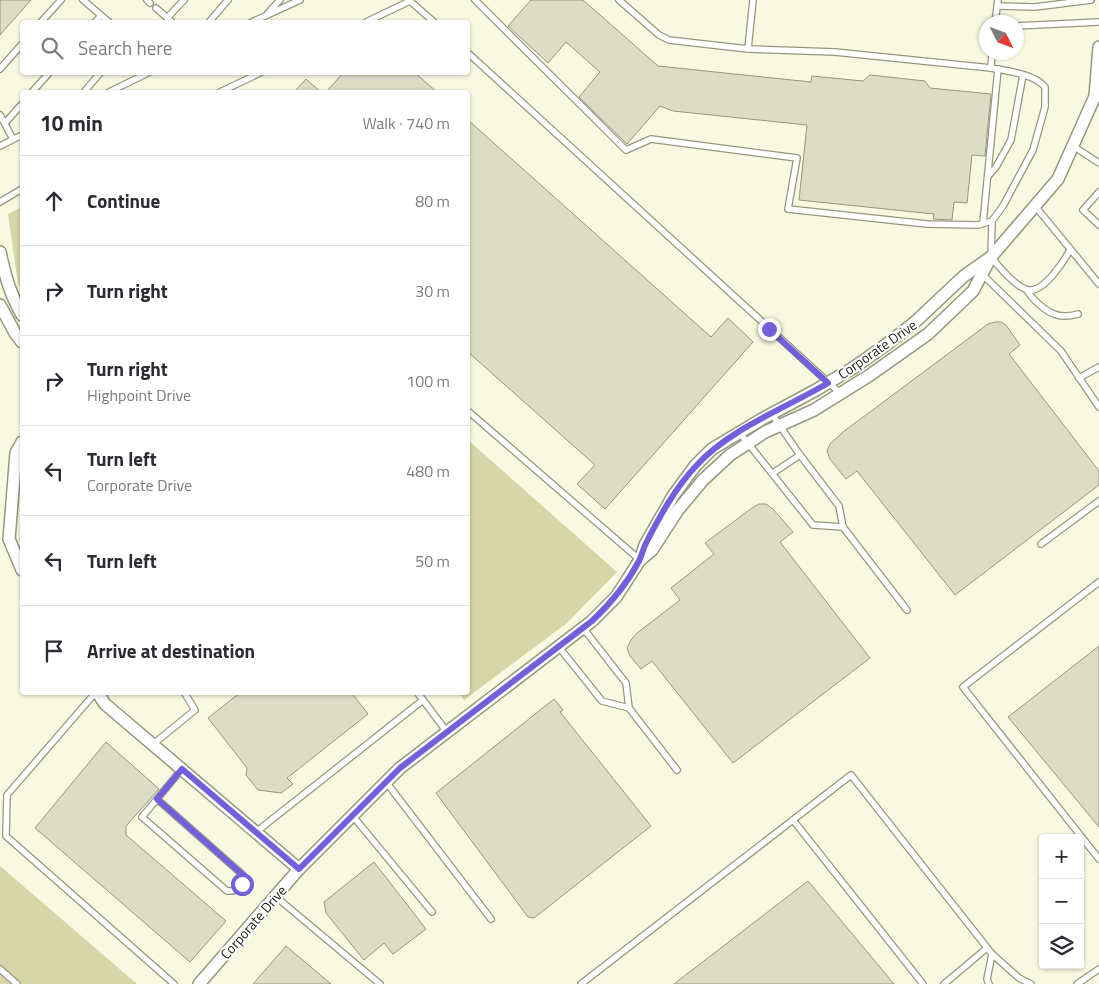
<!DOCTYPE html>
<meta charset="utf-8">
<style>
:root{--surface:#fff;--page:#f2f2f3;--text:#2b2b33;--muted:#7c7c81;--line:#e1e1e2}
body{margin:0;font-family:"Titillium Web",sans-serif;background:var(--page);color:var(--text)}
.controls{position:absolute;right:15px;bottom:15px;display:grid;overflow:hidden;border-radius:5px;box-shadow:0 1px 4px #0004}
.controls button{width:45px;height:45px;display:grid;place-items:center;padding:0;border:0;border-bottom:1px solid var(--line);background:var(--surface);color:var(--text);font:25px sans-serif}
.compass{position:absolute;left:979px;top:15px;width:45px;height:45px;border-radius:50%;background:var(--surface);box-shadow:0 1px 4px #0004;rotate:132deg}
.stop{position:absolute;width:15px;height:15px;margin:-11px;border:4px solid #735fd9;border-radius:50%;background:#fff}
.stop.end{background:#735fd9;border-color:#fff;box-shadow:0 1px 5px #0008}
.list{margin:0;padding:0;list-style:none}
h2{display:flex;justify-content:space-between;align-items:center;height:65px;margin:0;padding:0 20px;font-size:21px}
h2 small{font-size:16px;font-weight:400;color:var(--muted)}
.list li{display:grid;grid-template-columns:32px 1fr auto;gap:15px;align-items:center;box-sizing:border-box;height:90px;padding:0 20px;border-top:1px solid var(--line)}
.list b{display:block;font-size:19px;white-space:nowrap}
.list p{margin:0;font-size:16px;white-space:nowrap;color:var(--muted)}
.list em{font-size:16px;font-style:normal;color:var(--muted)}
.icon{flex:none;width:28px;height:28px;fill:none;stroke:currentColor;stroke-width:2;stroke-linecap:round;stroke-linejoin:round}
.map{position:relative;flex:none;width:1099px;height:984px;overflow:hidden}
.search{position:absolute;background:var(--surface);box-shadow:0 1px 4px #0004;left:20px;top:20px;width:450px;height:55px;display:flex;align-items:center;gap:12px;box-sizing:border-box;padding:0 18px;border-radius:5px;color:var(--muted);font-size:19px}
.panel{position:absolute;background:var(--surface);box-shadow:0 1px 4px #0004;left:20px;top:90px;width:450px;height:605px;border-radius:5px}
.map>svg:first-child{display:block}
.green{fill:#d7d6a8}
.building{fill:#ddddc7;stroke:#979781}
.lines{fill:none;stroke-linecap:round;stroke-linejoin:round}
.service-casing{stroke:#979781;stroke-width:8}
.minor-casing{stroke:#979781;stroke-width:14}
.service{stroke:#fff;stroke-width:5.5}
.minor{stroke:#fff;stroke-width:11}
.route{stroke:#735fd9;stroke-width:6}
.labels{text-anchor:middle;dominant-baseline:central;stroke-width:4;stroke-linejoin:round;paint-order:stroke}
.street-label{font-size:14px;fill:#1f1f17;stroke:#fff}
</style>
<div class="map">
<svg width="1099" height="984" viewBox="0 0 1099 984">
<rect width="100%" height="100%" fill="#f9f9e2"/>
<!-- green -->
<g class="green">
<path d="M22 207V291L18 284 8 214Z"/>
<path d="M468 440 617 572 567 623 464 700 459 693 468 692Z"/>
<path d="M0 866 137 984H0Z"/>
</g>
<!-- building -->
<g class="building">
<path d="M0 0H31L0 35Z"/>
<path d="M531 0H583L658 66 811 82 812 76 863 81 870 75 925 81 930 88 991 94 985 156 972 155 967 203 954 202 952 220 933 219 934 214 799 200 807 125 673 111 660 106 627 144 579 97 600 72 566 42 548 63 508 26Z"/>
<path d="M344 72H414L437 92H326Z"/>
<path d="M306 79 321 92H294Z"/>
<path d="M468 120 711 337 728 318 753 342 605 509 577 484 595 465 468 352Z"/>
<path d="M995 322H1001L1006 325 1020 345 1009 354 1099 471V485L955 595 857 471 846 479 830 459 827 451 830 444 843 432 988 324Z"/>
<path d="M759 504H766L773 509 793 532 780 542 870 658 733 763 652 661 641 669 630 656 627 648 631 640 637 633 680 600 671 588 714 554 705 543 752 508Z"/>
<path d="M1099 646V827L1008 717Z"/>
<path d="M241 692H351L368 714 287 778 293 784 281 793 258 790 246 775 247 768 208 718Z"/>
<path d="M554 699 563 710 560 712 651 826 534 918 528 917 436 793Z"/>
<path d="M106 742 159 789 126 826V835L226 921 190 962 35 828Z"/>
<path d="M374 862 426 929 393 954 384 943 364 960 326 913 324 902Z"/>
<path d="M808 881 894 984H674Z"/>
<path d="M286 946 331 984H253Z"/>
</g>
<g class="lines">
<!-- service casing -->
<g class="service-casing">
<g id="service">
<path d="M83 0 109 22"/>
<path d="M147 0 150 3"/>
<path d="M475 0 626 150 651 139 797 158 788 209 927 224 978 225 992 221 1003 206 1033 150 1045 107V87C1034 74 1008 71 991 68L992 52"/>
<path d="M619 0 659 35 669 40 748 49 835 52 991 68"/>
<path d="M997 6 1035 7 1091 0"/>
<path d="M156 8 172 22"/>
<path d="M268 13 280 0"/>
<path d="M167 18 184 0"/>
<path d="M41 22 61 0"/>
<path d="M95 22 101 16"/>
<path d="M209 22 228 0"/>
<path d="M252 22 300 0"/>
<path d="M366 22 410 1 434 22"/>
<path d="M995 22 998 0"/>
<path d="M1016 26 1099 22"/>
<path d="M748 49 753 0"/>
<path d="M468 53 840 393"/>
<path d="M0 69 22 44"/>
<path d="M32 92 50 72"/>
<path d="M84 92 101 72"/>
<path d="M109 92 150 72"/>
<path d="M220 92 262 72"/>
<path d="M0 115 13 139"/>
<path d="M5 123 22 104"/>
<path d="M0 146 22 135"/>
<path d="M1073 146 1099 163"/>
<path d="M989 175 996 167 1011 140 1023 75"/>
<path d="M1099 192 1083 210 1099 225"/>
<path d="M0 202 22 189"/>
<path d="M1035 206 1099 284"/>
<path d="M992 221 991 257C999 267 1016 288 1029 290 1044 292 1064 261 1070 250"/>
<path d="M983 223 998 69"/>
<path d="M982 274 1061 351 1099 407"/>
<path d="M1027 290C1031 298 1045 311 1054 314 1061 317 1071 316 1078 314"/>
<path d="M1079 378 1099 367"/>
<path d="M468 411 640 560"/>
<path d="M771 413 800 455 839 506 843 527"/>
<path d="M739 432 813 525 843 527 907 610"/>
<path d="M773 473 800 455"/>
<path d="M1041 544 1099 501"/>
<path d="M1099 582 963 687 1099 859"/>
<path d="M583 628 626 683 629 708 677 770"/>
<path d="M558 646 602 701 629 708"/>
<path d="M96 692 7 795 6 836 174 984"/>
<path d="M417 692 447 732"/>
<path d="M152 745 195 710 184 692"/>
<path d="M386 782 491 919"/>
<path d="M157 799 243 875C244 885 238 892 227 891L142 817 182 769"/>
<path d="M352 815 432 912"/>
<path d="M793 820 923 984"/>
<path d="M256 832 423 700"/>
<path d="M275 896 380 984"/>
<path d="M0 969 17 984"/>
<path d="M581 984 851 775 992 954 1019 978 1031 984"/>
<path d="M944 984 987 948"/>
<path d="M989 984 987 979 992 954"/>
<path d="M1077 984 1099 969"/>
</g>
</g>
<!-- minor casing -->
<g class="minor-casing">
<g id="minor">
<path d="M0 252C5 275 10 294 22 315"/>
<path d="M0 305 15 333 22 342"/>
<path d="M22 442 16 453 9 539 22 570"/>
<path d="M640 560 652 550 678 510 703 480 730 455 765 432 814 410 870 375 928 334 973 291 991 257 1058 179 1095 96 1099 47"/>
<path d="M97 692 105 704 299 869"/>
<path d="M199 984 299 869 400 768 592 621 616 597 640 560 645 545 673 496 695 466 712 449 762 419 816 390 853 368 887 344 915 322 964 276 991 257"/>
</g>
</g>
<!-- service -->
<use href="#service" class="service"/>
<!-- minor -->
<use href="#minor" class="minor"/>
</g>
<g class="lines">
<!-- route -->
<path class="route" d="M242 884 243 875 157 799 182 769 299 869 400 768 592 621C611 603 627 584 639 561 642 555 643 549 646 543 660 516 675 488 696 466 729 429 786 408 828 383L769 329"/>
</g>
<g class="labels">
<!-- street labels -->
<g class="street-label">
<text transform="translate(877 349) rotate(-35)">Corporate Drive</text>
<text transform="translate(253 922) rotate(-49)">Corporate Drive</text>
</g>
</g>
</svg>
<div class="controls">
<button>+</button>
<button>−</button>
<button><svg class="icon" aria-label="layers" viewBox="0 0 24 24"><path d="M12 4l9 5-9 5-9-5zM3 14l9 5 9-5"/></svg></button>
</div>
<svg class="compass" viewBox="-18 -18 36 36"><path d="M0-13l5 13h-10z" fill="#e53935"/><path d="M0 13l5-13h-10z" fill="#7c7c81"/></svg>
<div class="stop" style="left:242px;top:884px"></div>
<div class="stop end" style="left:769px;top:329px"></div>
<div class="search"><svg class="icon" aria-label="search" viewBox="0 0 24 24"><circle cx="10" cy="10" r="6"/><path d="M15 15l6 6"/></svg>Search here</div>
<section class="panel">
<h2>10 min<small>Walk · 740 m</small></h2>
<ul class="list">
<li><svg class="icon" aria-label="ahead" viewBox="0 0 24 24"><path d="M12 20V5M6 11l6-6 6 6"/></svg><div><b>Continue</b></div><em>80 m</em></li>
<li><svg class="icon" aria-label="right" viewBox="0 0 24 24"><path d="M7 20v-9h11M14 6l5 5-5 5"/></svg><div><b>Turn right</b></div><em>30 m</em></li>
<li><svg class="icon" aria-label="right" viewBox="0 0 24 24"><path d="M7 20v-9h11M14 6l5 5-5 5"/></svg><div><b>Turn right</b><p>Highpoint Drive</p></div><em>100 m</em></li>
<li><svg class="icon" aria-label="left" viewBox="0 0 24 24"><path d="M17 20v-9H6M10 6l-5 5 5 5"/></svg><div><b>Turn left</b><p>Corporate Drive</p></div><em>480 m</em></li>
<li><svg class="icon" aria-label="left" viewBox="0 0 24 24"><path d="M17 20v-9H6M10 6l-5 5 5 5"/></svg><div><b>Turn left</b></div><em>50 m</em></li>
<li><svg class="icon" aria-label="arrive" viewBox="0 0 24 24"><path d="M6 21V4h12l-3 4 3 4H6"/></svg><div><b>Arrive at destination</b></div></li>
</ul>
</section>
</div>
